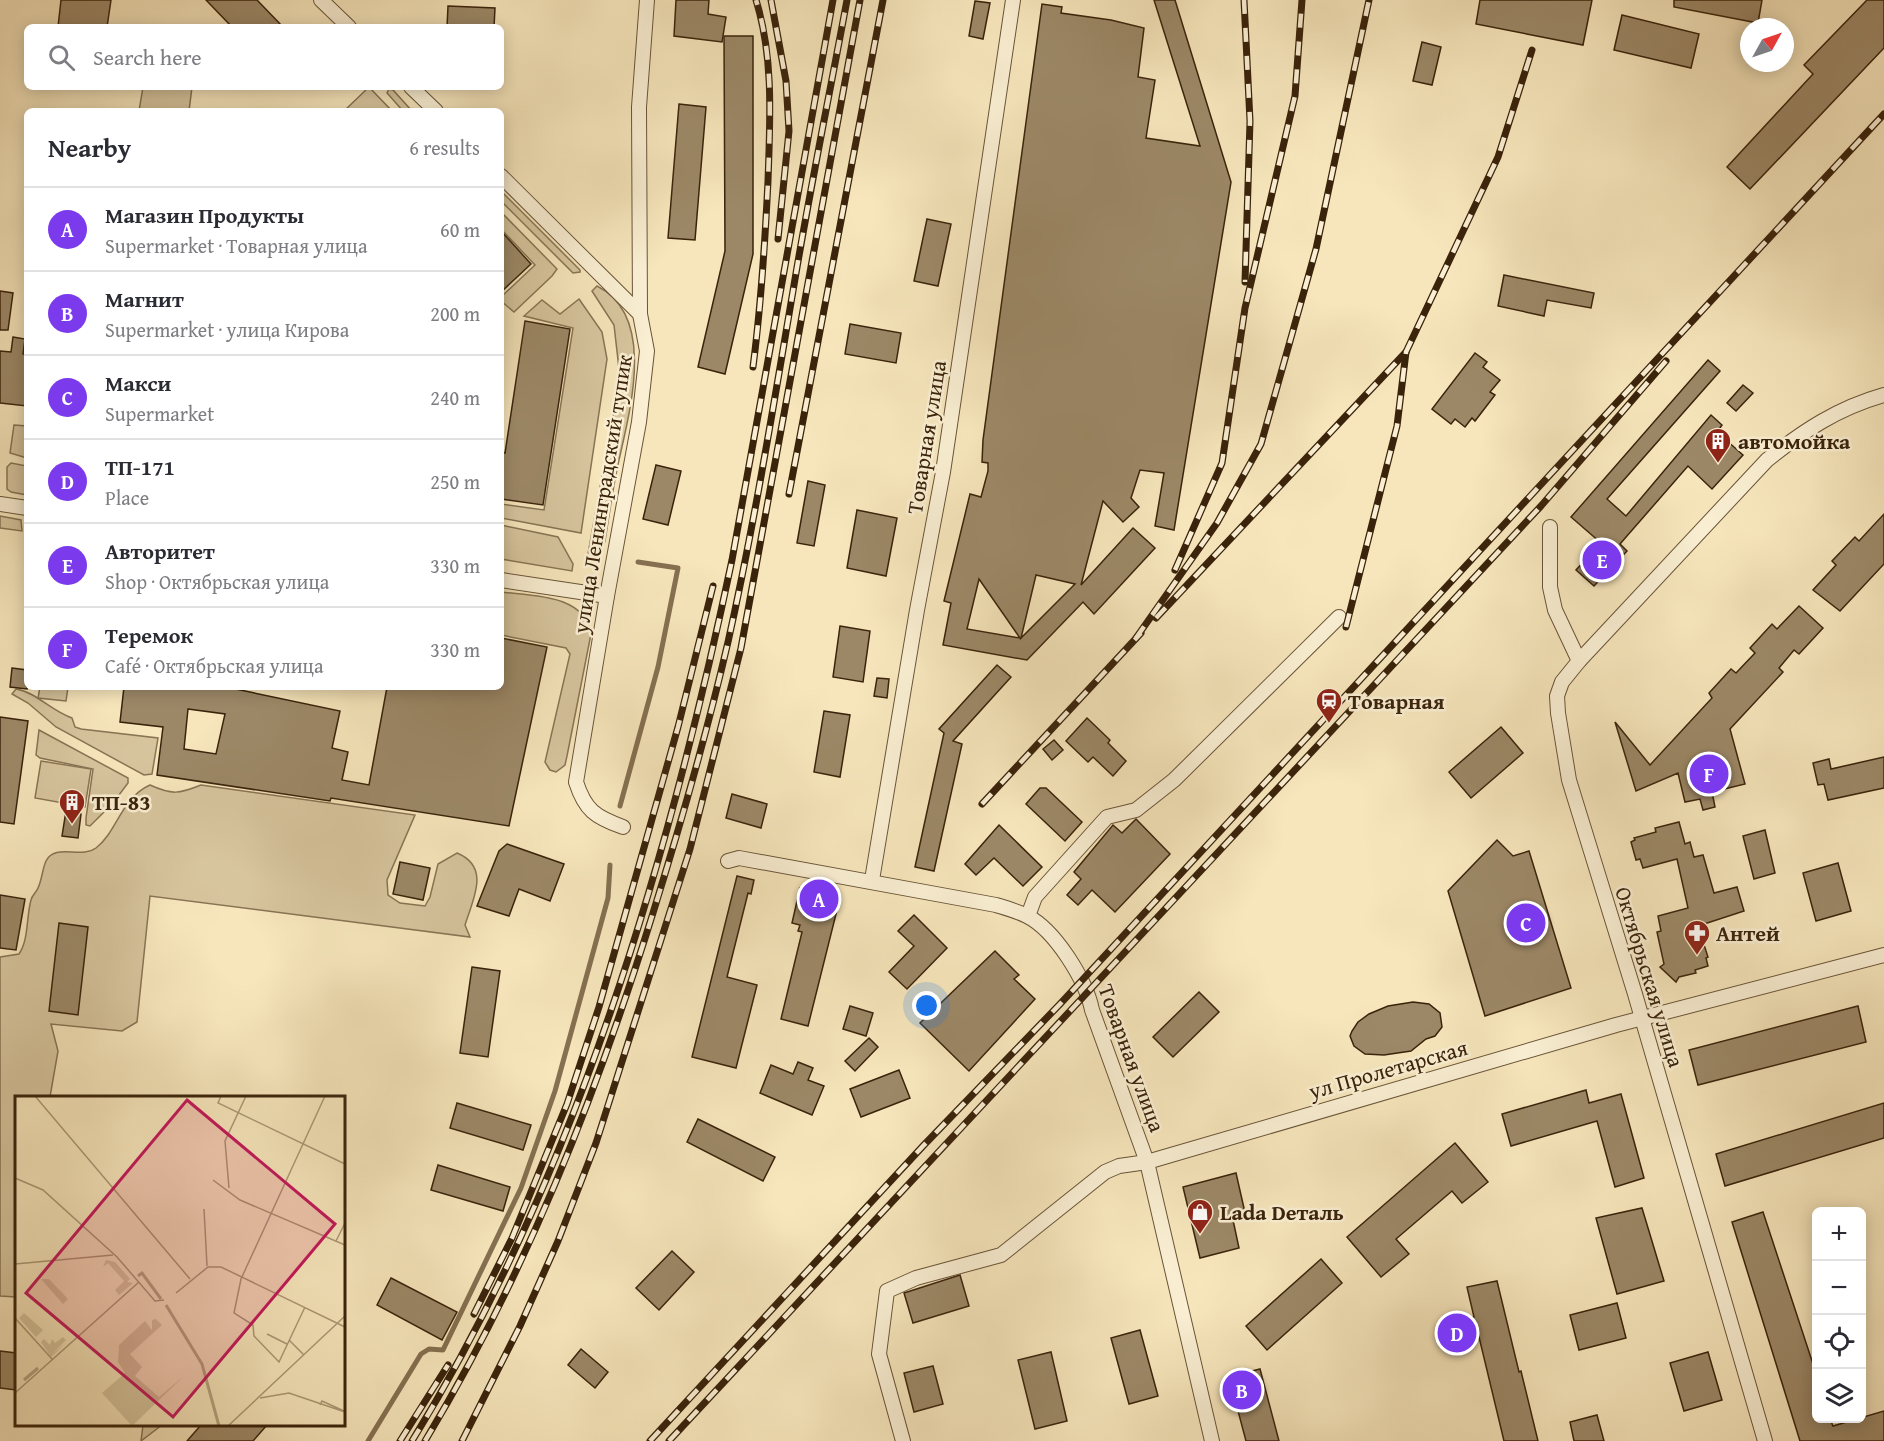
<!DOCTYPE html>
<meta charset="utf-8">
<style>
:root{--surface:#fff;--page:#f7f7f7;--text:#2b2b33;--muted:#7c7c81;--line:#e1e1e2;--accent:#7c3aed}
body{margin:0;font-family:"Gentium Book Plus",serif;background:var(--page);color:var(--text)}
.controls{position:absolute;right:18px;bottom:18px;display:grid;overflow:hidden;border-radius:9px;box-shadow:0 3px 15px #0003}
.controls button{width:54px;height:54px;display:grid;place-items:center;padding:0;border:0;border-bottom:2px solid var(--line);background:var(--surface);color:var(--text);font:30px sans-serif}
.compass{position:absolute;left:1740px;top:18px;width:54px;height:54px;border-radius:50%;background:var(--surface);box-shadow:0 3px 15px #0003;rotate:50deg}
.you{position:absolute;left:927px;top:1006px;width:21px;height:21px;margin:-15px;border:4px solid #fff;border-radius:50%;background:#1a73e8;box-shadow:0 0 0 9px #1a73e833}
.badge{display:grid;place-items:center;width:39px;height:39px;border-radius:50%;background:var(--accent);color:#fff;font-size:20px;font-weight:700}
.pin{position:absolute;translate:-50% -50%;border:3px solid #fff;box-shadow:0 2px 6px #0006}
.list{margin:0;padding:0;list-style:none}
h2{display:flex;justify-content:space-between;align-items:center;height:78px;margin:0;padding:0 24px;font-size:26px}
h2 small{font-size:20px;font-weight:400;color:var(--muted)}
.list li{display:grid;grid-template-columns:39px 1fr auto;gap:18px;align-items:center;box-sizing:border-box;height:84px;padding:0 24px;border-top:2px solid var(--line)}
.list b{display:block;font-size:22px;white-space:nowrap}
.list p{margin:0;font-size:20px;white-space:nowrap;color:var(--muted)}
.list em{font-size:20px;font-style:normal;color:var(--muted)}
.icon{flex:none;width:33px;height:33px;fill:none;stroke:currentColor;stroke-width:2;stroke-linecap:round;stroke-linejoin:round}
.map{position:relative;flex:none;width:1884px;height:1441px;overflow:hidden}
.search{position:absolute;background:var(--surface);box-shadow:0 3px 15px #0003;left:24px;top:24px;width:480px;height:66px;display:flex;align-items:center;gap:15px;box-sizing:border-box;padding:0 21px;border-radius:9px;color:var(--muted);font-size:22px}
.panel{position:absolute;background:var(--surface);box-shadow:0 3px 15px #0003;left:24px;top:108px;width:480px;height:582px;border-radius:9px}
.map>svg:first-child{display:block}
.green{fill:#d7c59e;stroke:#887454;stroke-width:1.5}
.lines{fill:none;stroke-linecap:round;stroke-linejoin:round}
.stream{stroke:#857051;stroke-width:5}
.building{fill:#9c8867;stroke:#3a230b;stroke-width:1.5;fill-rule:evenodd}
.minor-casing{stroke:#695437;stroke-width:16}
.minor{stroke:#faefd3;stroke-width:14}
.rail-casing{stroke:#3a230b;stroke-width:7}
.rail{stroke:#faefd3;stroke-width:4.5;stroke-dasharray:14;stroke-linecap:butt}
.labels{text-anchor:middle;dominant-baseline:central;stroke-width:5;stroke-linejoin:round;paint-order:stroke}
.street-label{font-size:22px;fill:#3a230b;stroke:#faefd3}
.poi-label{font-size:22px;font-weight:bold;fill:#3a230b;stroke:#faefd3;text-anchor:start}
.inset-river{fill:none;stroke:#b7a480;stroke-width:3}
.inset-road{fill:none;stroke:#ab9875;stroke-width:1.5}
.view{fill:#c2185b;fill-opacity:0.15;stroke:#c2185b;stroke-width:3}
.inset-edge{fill:none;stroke:#3a230b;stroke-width:3}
</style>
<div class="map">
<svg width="1884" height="1441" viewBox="0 0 1884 1441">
<rect width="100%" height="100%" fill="#f7e6bc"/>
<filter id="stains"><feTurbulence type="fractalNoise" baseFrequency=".00333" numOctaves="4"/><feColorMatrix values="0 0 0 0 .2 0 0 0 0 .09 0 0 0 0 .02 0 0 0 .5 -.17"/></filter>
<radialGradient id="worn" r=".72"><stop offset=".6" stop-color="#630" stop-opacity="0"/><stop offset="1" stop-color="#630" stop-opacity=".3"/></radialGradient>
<!-- green -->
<g class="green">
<path d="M143 87H192L189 111H139Z"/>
<path d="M369 87 392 111H344Z"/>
<path d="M389 89 393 90 412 111H403L387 93Z"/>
<path d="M501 191 580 270V272L573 273 501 201Z"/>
<path d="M501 212 557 269 552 276 514 312 501 301V297L535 265 501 229Z"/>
<path d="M597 286C659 317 628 417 617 469 612 493 609 517 605 541L600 552 586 565 613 416 619 369 614 325 592 291Z"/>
<path d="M579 299 602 332 607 359 581 533 501 518V504L544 510 573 328 524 316 542 300 560 314Z"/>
<path d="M14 425 27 426V458L10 453Z"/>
<path d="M11 463 27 466V495L11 492 7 489V467Z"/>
<path d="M0 516 21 520 22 531 0 528Z"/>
<path d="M501 525 558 537 573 564 572 571 501 559Z"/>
<path d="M501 592C532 596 585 594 591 634L567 756 565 765 556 772 550 770 545 762 570 654 566 648 501 635Z"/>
<path d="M40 687H68L66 701 38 698Z"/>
<path d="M16 689C36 692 51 711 72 718L75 727 81 729 158 738 152 774 144 775 56 727 28 703 12 694Z"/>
<path d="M39 730 128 778V783L113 803 90 826 86 825V818L93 769 40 758 36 755Z"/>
<path d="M41 761 91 769 85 807 35 798Z"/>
<path d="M150 785C172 795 179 794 201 785L415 815 387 880 388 895 400 903 425 906 430 897 438 864 457 853C491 867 473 899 465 925L470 937 150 896 137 1022 122 1031 51 1024 58 1051 50 1097 16 1098V1297L0 1296V957L19 954C29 939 26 918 31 900 32 895 36 893 38 888 42 880 42 870 46 861 55 843 81 859 96 848 117 832 121 798 150 785Z"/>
<path d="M143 1425V1424L162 1425 141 1441Z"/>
</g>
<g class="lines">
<!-- stream -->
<g class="stream">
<path d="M620 806 658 667 678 568 638 562"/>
<path d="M368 1441 421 1354 429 1349 443 1350 521 1188 555 1091 608 898 610 865"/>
</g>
</g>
<!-- building -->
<g class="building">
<path d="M61 0H111L107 27H58Z"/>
<path d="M206 0H257L283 27H232Z"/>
<path d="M676 0H709L708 14 726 17 722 42 674 36Z"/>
<path d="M1154 0H1175L1231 182 1174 530 1155 526 1164 473 1140 470 1131 498 1139 507 1123 522 1103 501 1081 585 1133 528 1155 548 1094 614 1083 602 1027 660 943 645 951 603 944 601 970 494 981 497 988 471V463L982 462 983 440 1042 4 1062 7 1061 13 1111 20 1144 28 1138 77 1155 80 1146 138 1200 146ZM1036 575 1075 584 1021 638ZM979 579 1020 638 967 629Z"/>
<path d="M1480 0H1592L1583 45 1476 24Z"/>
<path d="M1674 0H1762L1758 23 1674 7Z"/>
<path d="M1867 0H1884V48L1750 189 1727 167 1813 74 1804 65Z"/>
<path d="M975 1 990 3 983 39 969 36Z"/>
<path d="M448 6 495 8 494 27H447Z"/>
<path d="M1622 15 1699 34 1691 68 1614 50Z"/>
<path d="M724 36H753V254L725 374 698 367 725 251Z"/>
<path d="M1422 42 1441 47 1432 85 1413 81Z"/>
<path d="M679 104 706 107 695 240 668 238Z"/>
<path d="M927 219 951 224 938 286 914 281Z"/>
<path d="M501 231 531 264 501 292Z"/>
<path d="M1504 275 1594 293 1591 308 1547 300 1544 316 1498 306Z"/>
<path d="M0 291 13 293 8 330H0Z"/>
<path d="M525 321 570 329 543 505 501 499V452L505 453Z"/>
<path d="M850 324 901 333 896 363 845 354Z"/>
<path d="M13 337 25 339 23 354 27 355V406L0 403V351L11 352Z"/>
<path d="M1475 353 1487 362 1483 367 1500 380 1490 392 1495 395 1475 421 1472 418 1465 427 1455 419 1451 424 1432 409Z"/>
<path d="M1708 360 1720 371 1607 499 1626 516 1711 415 1722 425 1717 432 1743 455 1712 489 1688 466 1620 544 1627 551 1594 586 1576 570 1601 543 1571 517Z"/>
<path d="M1743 385 1753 393 1736 411 1727 403Z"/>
<path d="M656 465 681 471 668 525 643 519Z"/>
<path d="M808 481 825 485 814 546 797 543Z"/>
<path d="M857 510 897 518 886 576 847 568Z"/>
<path d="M1884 514V564L1840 611 1813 590 1836 565 1832 561 1855 537 1859 541Z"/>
<path d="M1799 606 1823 628 1799 654 1794 650 1779 668 1783 672 1730 729 1745 784 1712 792 1715 807 1703 810 1700 799 1685 802 1678 773 1636 791 1615 722 1650 765 1712 698 1709 693 1731 669 1736 673 1755 653 1750 648 1772 624 1777 629Z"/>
<path d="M840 626 870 631 863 682 833 677Z"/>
<path d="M501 638 547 647 509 826 331 798 330 801 157 775 163 727 120 722 124 687H226L340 711 332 748 348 752 342 780 369 785 387 687H501ZM188 709 225 714 216 754 184 749Z"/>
<path d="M997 665 1011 677 953 741 962 744 934 871 915 867 944 733 939 729Z"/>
<path d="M12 668 27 670V689L10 687Z"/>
<path d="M877 678 889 679 887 698 874 696Z"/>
<path d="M824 711 850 715 840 777 814 772Z"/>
<path d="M0 717 28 721 14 824 0 822Z"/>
<path d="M1087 718 1110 740 1108 743 1126 761 1113 776 1093 757 1088 762 1066 741Z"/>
<path d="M1501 727 1523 753 1471 798 1449 772Z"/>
<path d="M1054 740 1063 750 1052 760 1043 749Z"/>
<path d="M1884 757V788L1828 800 1824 784 1818 785 1813 763 1829 759 1831 769Z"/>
<path d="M1040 788H1046L1082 822 1065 841 1026 804Z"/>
<path d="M732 794 767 804 761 828 726 818Z"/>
<path d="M66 811 81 814 78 838 62 836Z"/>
<path d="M1136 819 1170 854 1115 912 1092 890 1078 905 1067 895 1081 879 1074 872 1113 825 1122 833Z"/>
<path d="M1679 822 1685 844 1690 842 1694 857 1703 855 1714 893 1737 887 1744 911 1698 926 1708 957 1706 958 1708 966 1695 970 1696 973 1679 977 1676 982 1660 967 1664 964 1657 932 1661 931 1658 916 1688 908 1677 859 1643 868 1640 859 1636 860 1631 842 1635 840 1634 838 1656 832 1655 828Z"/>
<path d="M999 825 1042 867 1023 886 994 858 976 875 965 864Z"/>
<path d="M1765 830 1775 873 1754 879 1743 836Z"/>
<path d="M1497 840 1513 856 1529 851 1571 988 1485 1016 1448 891Z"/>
<path d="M507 844 564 864 550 901 519 889 509 916 477 906 499 851Z"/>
<path d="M400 862 430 868 423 900 393 894Z"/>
<path d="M1838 863 1851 911 1816 921 1803 873Z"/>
<path d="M737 876 754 880 751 894 748 893 727 977 757 985 736 1068 692 1057Z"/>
<path d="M800 888 840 898 808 1026 781 1019 802 932 798 931 800 925 792 923Z"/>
<path d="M0 895 25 899 16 950 0 948Z"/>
<path d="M914 915 947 948 907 989 889 972 914 946 898 931Z"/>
<path d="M59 923 88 927 78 1015 49 1011Z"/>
<path d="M995 951 1019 975 1014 979 1035 999 969 1071 920 1023Z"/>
<path d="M472 967 500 971 488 1057 460 1053Z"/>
<path d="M1199 992 1219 1012 1173 1057 1153 1037Z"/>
<path d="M1413 1002 1429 1004 1440 1013 1442 1027 1435 1036 1426 1039 1411 1051 1384 1055 1365 1054 1354 1046 1350 1036 1352 1031 1358 1022 1369 1014 1388 1006Z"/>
<path d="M850 1006 873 1013 866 1036 843 1029Z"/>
<path d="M1858 1006 1866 1042 1698 1085 1689 1050Z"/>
<path d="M869 1038 878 1047 855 1071 845 1061Z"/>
<path d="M798 1062 813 1068 808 1080 824 1086 812 1115 760 1093 771 1065 793 1074Z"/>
<path d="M899 1070 910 1098 861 1117 850 1089Z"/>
<path d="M1586 1090 1589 1103 1621 1094 1644 1178 1615 1187 1597 1121 1511 1146 1502 1114Z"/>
<path d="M457 1103 531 1125 523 1150 450 1128Z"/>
<path d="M1884 1103V1138L1725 1186 1716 1154Z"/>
<path d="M698 1119 775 1157 763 1181 687 1142Z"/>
<path d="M1455 1143 1488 1182 1462 1203 1452 1191 1396 1239 1409 1254 1381 1277 1347 1237Z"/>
<path d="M438 1165 510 1187 503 1211 431 1190Z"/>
<path d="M1236 1173 1246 1217 1233 1220 1239 1248 1200 1258 1183 1187Z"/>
<path d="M1642 1208 1664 1281 1617 1294 1596 1218Z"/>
<path d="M1763 1212 1816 1373V1419H1830L1833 1426 1884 1411V1441H1800L1732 1222Z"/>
<path d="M672 1251 694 1272 659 1310 636 1288Z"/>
<path d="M1321 1259 1342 1283 1267 1350 1246 1326Z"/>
<path d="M960 1275 969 1306 913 1323 904 1293Z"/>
<path d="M391 1278 457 1312 442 1340 377 1305Z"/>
<path d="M1497 1281 1519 1372 1521 1371 1538 1441H1504L1479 1337 1453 1344 1448 1324 1474 1317 1467 1287Z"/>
<path d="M1617 1303 1626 1338 1579 1350 1570 1315Z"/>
<path d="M1140 1330 1158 1396 1129 1404 1111 1338Z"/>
<path d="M581 1349 608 1372 595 1388 568 1365Z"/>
<path d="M0 1351 16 1353V1390L0 1388Z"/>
<path d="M1051 1352 1067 1421 1035 1429 1018 1360Z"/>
<path d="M1708 1352 1722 1400 1684 1411 1670 1363Z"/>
<path d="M933 1366 943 1404 914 1412 904 1373Z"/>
<path d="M1260 1369 1279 1441H1246L1229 1377Z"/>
<path d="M1597 1415 1604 1441H1574L1570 1422Z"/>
<path d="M201 1425H267L253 1441H187Z"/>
</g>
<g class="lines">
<!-- minor casing -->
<g class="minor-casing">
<g id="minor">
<path d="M321 0 349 27"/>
<path d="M411 87 436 111"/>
<path d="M501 176 640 314"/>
<path d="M0 504 27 508"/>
<path d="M1550 527V587L1555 610 1579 661 1562 682 1557 696 1558 713 1569 780 1635 994 1765 1441"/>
<path d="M501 580 607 596"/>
<path d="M1579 661 1767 460C1803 431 1838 408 1884 395"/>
<path d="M623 827C595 817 585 810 576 782L607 596 639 422 647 351 640 314 639 107 647 0"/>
<path d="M728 861 739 858 996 905C1006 908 1017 911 1027 916 1055 930 1086 980 1092 1010L1147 1162 1212 1441"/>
<path d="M872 880 917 610 943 472 1013 0"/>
<path d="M1028 916 1035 897 1107 817 1136 810 1174 780 1339 617"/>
<path d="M903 1441 879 1354 887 1291 916 1278 1001 1255 1105 1172 1119 1166 1147 1162 1616 1025 1884 955"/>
</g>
</g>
<!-- minor -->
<use href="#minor" class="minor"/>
<!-- rail casing -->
<g class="rail-casing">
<g id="rail">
<path d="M771 0 786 81 789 131 778 239"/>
<path d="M1244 0 1250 121 1245 282"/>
<path d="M753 367C761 305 765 243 768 181 770 120 774 58 756 0"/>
<path d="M789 494 883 0"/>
<path d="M1175 570 1222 463 1245 308 1295 96 1302 0"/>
<path d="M1156 618 1406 352"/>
<path d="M1346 627 1397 426 1406 352 1498 157 1532 50"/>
<path d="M1136 638 1217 523 1261 444 1316 249 1369 0"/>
<path d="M982 804 1141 633"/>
<path d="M474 1314 512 1238 567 1104 599 1007 678 727 713 586"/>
<path d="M400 1441 448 1365"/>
<path d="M412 1441C576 1175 668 864 732 560L833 0"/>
<path d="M425 1441C526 1273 595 1099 653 913 681 823 707 733 728 642 754 526 773 408 793 291 809 194 829 97 847 0"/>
<path d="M462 1441 520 1326 558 1241 596 1143 690 849 741 648 860 0"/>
<path d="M650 1441 923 1146 1061 1003 1884 114"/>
<path d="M669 1441 1541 506 1666 361"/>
</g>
</g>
<!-- rail -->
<use href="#rail" class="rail"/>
</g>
<!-- icons -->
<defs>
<g id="building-pin" transform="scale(1.35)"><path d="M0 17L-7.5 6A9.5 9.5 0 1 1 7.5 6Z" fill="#8f2418" stroke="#faefd3"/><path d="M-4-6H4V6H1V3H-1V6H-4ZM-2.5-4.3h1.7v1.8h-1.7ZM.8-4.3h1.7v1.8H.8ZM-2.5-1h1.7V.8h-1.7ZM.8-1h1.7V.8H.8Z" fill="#fff"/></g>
<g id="station-pin" transform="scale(1.35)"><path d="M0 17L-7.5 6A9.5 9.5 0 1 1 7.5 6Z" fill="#8f2418" stroke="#faefd3"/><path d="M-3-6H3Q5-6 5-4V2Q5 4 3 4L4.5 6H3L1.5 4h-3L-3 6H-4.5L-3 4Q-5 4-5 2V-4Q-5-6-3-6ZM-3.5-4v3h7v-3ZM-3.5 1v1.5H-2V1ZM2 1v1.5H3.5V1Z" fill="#fff"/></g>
<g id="pharmacy-pin" transform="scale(1.35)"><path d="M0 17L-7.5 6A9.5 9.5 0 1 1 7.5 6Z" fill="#8f2418" stroke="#faefd3"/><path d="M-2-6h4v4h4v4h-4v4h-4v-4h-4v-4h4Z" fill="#fff"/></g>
<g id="shop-pin" transform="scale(1.35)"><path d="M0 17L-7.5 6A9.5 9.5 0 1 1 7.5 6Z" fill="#8f2418" stroke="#faefd3"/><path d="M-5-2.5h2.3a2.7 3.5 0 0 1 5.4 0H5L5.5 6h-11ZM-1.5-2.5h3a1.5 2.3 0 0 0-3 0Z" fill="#fff"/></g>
</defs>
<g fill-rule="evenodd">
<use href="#building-pin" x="1718" y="441"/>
<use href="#station-pin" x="1329" y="701"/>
<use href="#building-pin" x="72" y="802"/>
<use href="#pharmacy-pin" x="1697" y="933"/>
<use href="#shop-pin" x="1200" y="1212"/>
</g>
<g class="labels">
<!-- street labels -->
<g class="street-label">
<text transform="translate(926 437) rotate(-81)">Товарная улица</text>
<text transform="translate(602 494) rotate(-81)">улица Ленинградский тупик</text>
<text transform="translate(1650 977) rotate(73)">Октябрьская улица</text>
<text transform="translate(1132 1058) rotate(70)">Товарная улица</text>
<text transform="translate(1388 1069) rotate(-16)">ул Пролетарская</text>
</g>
<!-- poi labels -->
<g class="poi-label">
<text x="1738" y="441">автомойка</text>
<text x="1348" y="701">Товарная</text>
<text x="92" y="802">ТП-83</text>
<text x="1716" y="933">Антей</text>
<text x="1220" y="1212">Lada Dеталь</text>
</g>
</g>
<!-- overview -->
<g transform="translate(15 1096)">
<rect width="330" height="330" fill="#f7e6bc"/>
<path d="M91 164 100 166 115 183 112 186 118 187 104 199 100 194 109 185 93 167 88 171ZM26 183H34L53 203 48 208ZM9 217 28 234 21 241 4 222ZM141 223 147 229 115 258 127 271 120 280 144 301 170 279 117 330 87 297 110 277 103 266 104 249 130 225 137 234V224ZM48 241 51 244 37 258 51 247 36 261 26 246 29 243 35 249 37 243 40 247Z" fill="#d7c59e"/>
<path class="inset-river" d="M123 180 127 177 146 203M151 209 187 268 204 330M9 284 23 272"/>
<path class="inset-road" d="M20 0 175 183M206 0 203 7 330 68M0 82 28 94 102 161 140 205 149 204M198 84 225 104 330 149M214 92 210 45 231 0M189 113 192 170M321 145 330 127M0 168 98 159M161 197 193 171H206L330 231M290 211 264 266 239 240 238 229 219 217 226 183 310 0M0 222 37 263M252 238 272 248M274 244 289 259M0 297 124 186M245 302 274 297 330 316M305 309 307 305 329 315M213 330 330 220"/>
<path class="view" d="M172 4 320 128 158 321 11 197Z"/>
<rect width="330" height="330" class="inset-edge"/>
</g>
<rect width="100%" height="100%" filter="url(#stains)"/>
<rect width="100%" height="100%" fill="url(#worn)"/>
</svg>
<div class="controls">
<button>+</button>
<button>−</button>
<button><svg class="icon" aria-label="locate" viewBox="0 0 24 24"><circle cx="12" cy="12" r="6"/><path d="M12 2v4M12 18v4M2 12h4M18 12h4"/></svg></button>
<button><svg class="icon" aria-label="layers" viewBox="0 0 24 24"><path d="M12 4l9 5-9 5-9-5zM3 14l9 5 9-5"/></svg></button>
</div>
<svg class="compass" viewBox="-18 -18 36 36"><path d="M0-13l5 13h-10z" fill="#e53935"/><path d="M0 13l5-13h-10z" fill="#7c7c81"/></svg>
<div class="you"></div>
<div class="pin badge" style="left:819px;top:899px">A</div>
<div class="pin badge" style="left:1242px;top:1390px">B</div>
<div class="pin badge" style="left:1526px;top:923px">C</div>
<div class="pin badge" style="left:1457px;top:1333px">D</div>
<div class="pin badge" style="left:1602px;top:560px">E</div>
<div class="pin badge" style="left:1709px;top:774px">F</div>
<div class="search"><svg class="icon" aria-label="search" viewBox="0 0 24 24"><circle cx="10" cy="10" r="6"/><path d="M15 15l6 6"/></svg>Search here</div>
<section class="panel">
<h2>Nearby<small>6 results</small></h2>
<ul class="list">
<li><span class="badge">A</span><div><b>Магазин Продукты</b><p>Supermarket · Товарная улица</p></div><em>60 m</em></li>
<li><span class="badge">B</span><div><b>Магнит</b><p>Supermarket · улица Кирова</p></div><em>200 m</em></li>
<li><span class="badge">C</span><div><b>Макси</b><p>Supermarket</p></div><em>240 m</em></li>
<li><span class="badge">D</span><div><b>ТП-171</b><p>Place</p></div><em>250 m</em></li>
<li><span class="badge">E</span><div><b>Авторитет</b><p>Shop · Октябрьская улица</p></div><em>330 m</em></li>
<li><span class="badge">F</span><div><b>Теремок</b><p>Café · Октябрьская улица</p></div><em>330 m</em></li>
</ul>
</section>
</div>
